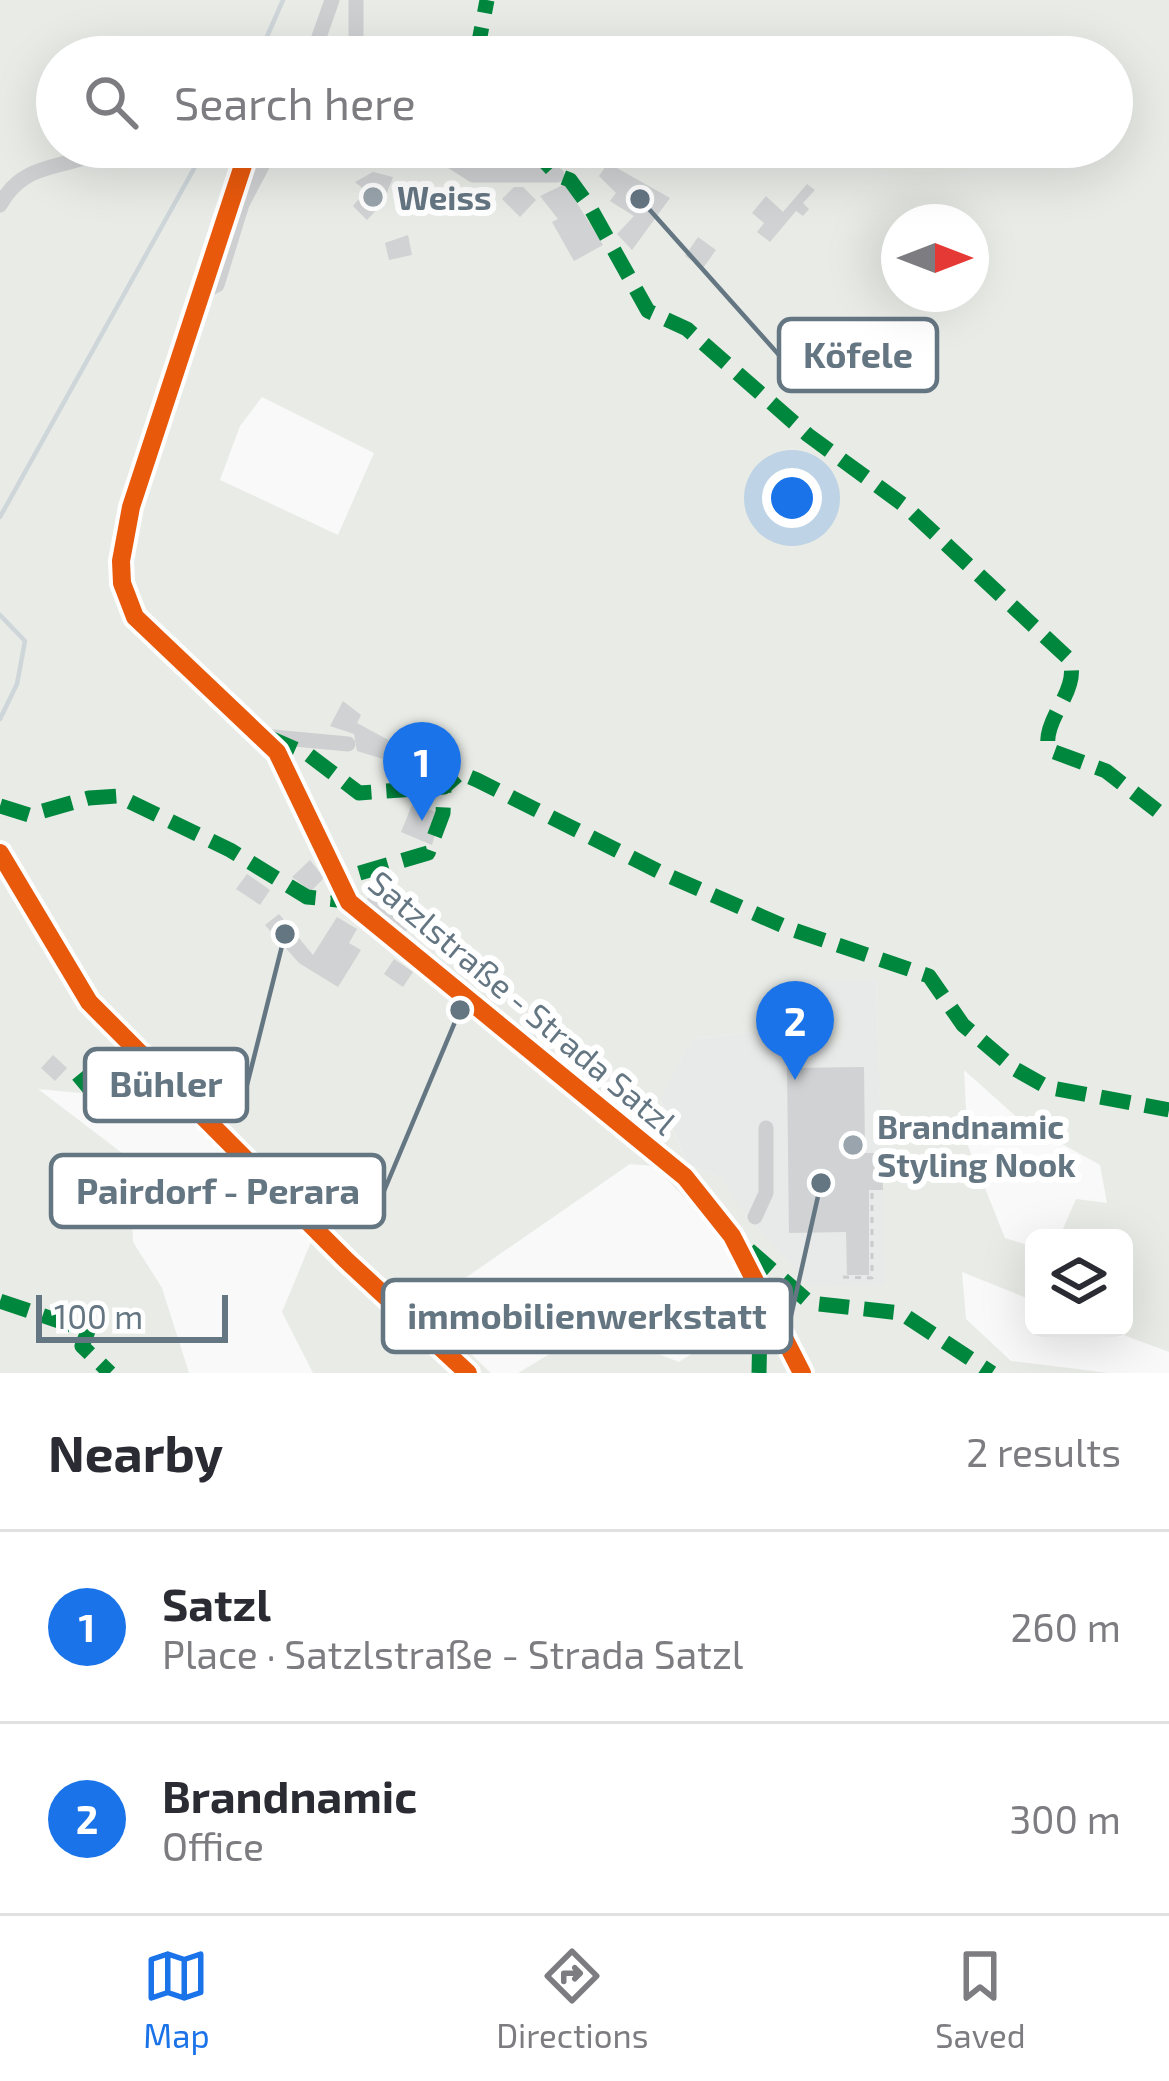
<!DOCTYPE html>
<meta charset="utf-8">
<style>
:root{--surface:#fff;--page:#f2f2f3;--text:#2b2b33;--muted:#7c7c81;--line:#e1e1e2;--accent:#1a73e8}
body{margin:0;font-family:"Exo 2",sans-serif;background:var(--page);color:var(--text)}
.controls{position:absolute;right:36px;bottom:36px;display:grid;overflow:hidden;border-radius:18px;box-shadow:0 12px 48px #0002}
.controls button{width:108px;height:108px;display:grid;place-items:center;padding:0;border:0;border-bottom:3px solid var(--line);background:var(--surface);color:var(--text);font:60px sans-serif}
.compass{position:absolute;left:881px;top:204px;width:108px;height:108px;border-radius:50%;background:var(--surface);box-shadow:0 12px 48px #0002;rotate:90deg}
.scale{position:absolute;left:36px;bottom:30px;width:192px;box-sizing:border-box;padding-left:12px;border:6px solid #657683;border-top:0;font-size:33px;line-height:42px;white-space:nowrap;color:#657683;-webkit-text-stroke:9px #fff;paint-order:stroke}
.you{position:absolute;left:792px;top:498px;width:42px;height:42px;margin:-30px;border:9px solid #fff;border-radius:50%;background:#1a73e8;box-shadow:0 0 0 18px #1a73e833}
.badge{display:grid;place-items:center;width:78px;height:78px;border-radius:50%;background:var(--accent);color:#fff;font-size:39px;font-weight:700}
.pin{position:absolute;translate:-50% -99px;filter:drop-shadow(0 3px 6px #0008)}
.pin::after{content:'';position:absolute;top:63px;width:42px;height:36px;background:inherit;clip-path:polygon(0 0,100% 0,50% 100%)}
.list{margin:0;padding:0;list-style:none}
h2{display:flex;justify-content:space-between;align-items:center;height:156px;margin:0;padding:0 48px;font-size:51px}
h2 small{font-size:39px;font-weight:400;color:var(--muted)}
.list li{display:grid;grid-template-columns:78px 1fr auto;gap:36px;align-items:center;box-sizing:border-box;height:192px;padding:0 48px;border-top:3px solid var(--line)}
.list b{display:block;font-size:45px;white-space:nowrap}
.list p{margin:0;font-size:39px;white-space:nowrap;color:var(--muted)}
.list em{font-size:39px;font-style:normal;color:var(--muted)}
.icon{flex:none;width:66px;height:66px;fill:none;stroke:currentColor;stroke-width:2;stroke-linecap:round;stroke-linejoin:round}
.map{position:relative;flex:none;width:1169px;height:1373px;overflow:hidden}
.search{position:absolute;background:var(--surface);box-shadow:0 12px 48px #0002;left:36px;right:36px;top:36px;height:132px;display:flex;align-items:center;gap:30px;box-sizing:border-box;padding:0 42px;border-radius:66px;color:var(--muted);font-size:45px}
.sheet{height:540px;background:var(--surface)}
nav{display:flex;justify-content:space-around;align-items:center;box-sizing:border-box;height:168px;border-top:3px solid var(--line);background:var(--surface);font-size:33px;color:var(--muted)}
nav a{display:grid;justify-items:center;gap:6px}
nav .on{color:var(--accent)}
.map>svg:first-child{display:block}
.built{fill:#e8e9e9}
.green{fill:#e8ebe6;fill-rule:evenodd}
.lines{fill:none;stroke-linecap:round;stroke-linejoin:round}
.stream{stroke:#ced6d9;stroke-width:4.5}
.building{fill:#d0d2d3}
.path{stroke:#cbcccd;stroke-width:3;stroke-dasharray:6 6;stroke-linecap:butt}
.minor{stroke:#cecfd0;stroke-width:15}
.quiet{stroke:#00873e;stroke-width:15;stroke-dasharray:30 15;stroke-linecap:butt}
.cycleway-casing{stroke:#fff;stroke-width:26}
.cycleway{stroke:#e8590c;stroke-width:18}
.poi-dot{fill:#99a4ac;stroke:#fff;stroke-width:4.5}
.labels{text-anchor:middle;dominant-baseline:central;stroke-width:12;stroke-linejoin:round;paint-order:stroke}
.poi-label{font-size:33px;font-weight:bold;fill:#657683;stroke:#fff;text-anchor:start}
.street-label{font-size:33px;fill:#657683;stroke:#fff}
.leader{fill:none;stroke:#657683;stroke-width:4.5}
.callout-dot{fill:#657683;stroke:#fff;stroke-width:4.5}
.callout{fill:#fff;stroke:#657683;stroke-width:4.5}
.callout-label{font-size:36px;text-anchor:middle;font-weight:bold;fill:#657683}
</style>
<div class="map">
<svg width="1169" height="1373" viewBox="0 0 1169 1373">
<rect width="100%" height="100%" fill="#f9f9f9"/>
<!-- built -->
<path class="built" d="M787 980H876L886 1286H809L736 1204 721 1178 687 1163 660 1099 692 1039 755 1032 756 1005Z"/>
<!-- green -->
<g class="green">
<path d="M0 0H1169V1352L1105 1328H1124V1238H1059L1076 1199 1107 1203 1100 1165 1021 1121 964 1070 968 1146 1005 1238 1034 1247V1301L962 1272 966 1319 1011 1361 1109 1373H518L593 1328 679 1362 759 1310 713 1227 654 1166 630 1164 422 1308 491 1373H313L282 1312 316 1230 188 1103 38 1089 130 1159 133 1242 162 1288 189 1373H0ZM57 57H1112V147H57ZM899 222H971V294H899ZM262 397 374 453 338 535 220 480 240 426ZM788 980H876L885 1285 809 1286 737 1204 721 1178 687 1163 660 1100 692 1039 756 1032V1006H787Z"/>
<path d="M821 1011 843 1012V1042H820Z"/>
</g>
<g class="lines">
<!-- stream -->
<g class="stream">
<path d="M258 57 283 0"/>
<path d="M0 517 206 147"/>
<path d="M0 615 25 641 17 684 0 719"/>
</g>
</g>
<!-- building -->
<g class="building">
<path d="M608 163 670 198 632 250 617 234 634 216 610 201 616 193 599 176Z"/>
<path d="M373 172 393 177 383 203 367 220 353 206 366 191 355 182Z"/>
<path d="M565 184 603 245 574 261 552 222 558 219 540 196Z"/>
<path d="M807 184 815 190 803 203 809 209 803 216 796 211 770 242 757 232 764 223 752 213 766 196 783 212Z"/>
<path d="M514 187H523L536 200 520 217 502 199Z"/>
<path d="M408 235 412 255 389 260 385 243Z"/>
<path d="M698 237 716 250 703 268 685 256Z"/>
<path d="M343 701 361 715 357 723 392 742 383 759 357 751 354 734 330 726Z"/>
<path d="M418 753 444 763 436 785 411 776Z"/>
<path d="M412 805 441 813 432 845 401 832Z"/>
<path d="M310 860 324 878 311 891 292 877Z"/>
<path d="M247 874 270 890 260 905 236 889Z"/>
<path d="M374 890 413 922 405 932 366 901Z"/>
<path d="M279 914 313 955 337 917 357 929 349 943 361 950 338 987 299 963 265 925Z"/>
<path d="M394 959 413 972 403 987 384 974Z"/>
<path d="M53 1055 67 1068 55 1081 41 1068Z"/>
<path d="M864 1067 865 1153H882L883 1190H869V1275H847L846 1232 789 1233 787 1068Z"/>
</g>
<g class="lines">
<!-- path -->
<path class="path" d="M843 1277 872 1278V1190"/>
<!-- minor -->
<g class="minor">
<path d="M312 57 332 0"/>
<path d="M356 57V0"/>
<path d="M249 147 131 507 121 561 122 583 135 617 277 752 349 902 685 1177 732 1236 802 1373"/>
<path d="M429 147 473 175H557"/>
<path d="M0 205C25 158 68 172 106 147"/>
<path d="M200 293 217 285 242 204 272 147"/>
<path d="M263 736 348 744"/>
<path d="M0 853 89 1002 346 1260 468 1373"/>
<path d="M755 1217 766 1193V1128"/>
</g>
<!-- quiet -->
<g class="quiet">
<path d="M476 57 487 0"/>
<path d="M531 147 557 175 570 180 591 209 648 311 687 329 808 435 905 506 1069 659C1082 691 1040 719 1049 750L1106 771 1169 820"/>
<path d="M268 737 309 755 359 793 444 787 460 773 477 780 660 872 788 928 929 976 963 1025 1015 1069 1047 1087 1169 1110"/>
<path d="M0 806 29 815 89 798 118 796 230 850 307 897 337 900 346 877 428 853 443 813 444 787"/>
<path d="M78 1075 93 1093 188 1103"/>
<path d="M749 1250 810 1303 901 1313 992 1373"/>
<path d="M0 1301 88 1331 82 1346 110 1373"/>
<path d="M759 1373 760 1325 771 1309"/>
</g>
<!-- cycleway casing -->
<g class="cycleway-casing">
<g id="cycleway">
<path d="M249 147 131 507 121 561 122 583 135 617 277 752 349 902 685 1177 732 1236 802 1373"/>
<path d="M0 853 89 1002 346 1260 468 1373"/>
</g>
</g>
<!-- cycleway -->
<use href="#cycleway" class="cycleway"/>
</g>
<!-- markers -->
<g class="poi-dot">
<circle cx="373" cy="197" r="12"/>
<circle cx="853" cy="1145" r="12"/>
</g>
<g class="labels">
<!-- poi labels -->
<g class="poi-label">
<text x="397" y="197">Weiss</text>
<text x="877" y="1126">Brandnamic<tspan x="877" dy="38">Styling Nook</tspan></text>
</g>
<!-- street labels -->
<g class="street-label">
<text transform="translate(523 1002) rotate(40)">Satzlstraße - Strada Satzl</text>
</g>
</g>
<!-- callouts -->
<path class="leader" d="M640 199L779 355M285 934L247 1085M460 1010L384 1191M821 1183L791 1316"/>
<g class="callout-dot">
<circle cx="640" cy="199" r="12"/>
<circle cx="285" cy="934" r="12"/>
<circle cx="460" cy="1010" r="12"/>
<circle cx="821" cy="1183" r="12"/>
</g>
<g class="callout">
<rect x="779" y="319" width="158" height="72" rx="12"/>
<rect x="85" y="1049" width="162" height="72" rx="12"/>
<rect x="51" y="1155" width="333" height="72" rx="12"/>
<rect x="383" y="1280" width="408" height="72" rx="12"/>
</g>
<g class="callout-label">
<text x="858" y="368">Köfele</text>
<text x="166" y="1097">Bühler</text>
<text x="218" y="1204">Pairdorf - Perara</text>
<text x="587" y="1329">immobilienwerkstatt</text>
</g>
</svg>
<div class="controls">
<button><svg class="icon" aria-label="layers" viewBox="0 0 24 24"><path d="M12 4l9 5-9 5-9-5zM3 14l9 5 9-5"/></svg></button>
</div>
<svg class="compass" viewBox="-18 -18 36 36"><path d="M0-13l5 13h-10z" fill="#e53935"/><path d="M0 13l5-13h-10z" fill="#7c7c81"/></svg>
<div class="scale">100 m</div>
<div class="you"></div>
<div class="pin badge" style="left:422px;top:821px">1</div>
<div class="pin badge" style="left:795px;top:1080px">2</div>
<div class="search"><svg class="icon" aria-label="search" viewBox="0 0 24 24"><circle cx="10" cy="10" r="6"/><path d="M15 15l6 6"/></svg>Search here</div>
</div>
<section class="sheet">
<h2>Nearby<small>2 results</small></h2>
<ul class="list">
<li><span class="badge">1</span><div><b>Satzl</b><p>Place · Satzlstraße - Strada Satzl</p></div><em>260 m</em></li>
<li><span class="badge">2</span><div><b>Brandnamic</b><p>Office</p></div><em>300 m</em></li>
</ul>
</section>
<nav>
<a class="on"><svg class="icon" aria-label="map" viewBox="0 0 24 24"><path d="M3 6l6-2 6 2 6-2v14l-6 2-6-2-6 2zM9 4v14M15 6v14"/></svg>Map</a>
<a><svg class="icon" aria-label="directions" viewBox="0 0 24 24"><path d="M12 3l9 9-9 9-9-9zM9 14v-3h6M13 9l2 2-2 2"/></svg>Directions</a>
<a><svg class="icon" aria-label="saved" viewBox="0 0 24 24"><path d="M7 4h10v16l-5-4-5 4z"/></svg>Saved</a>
</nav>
